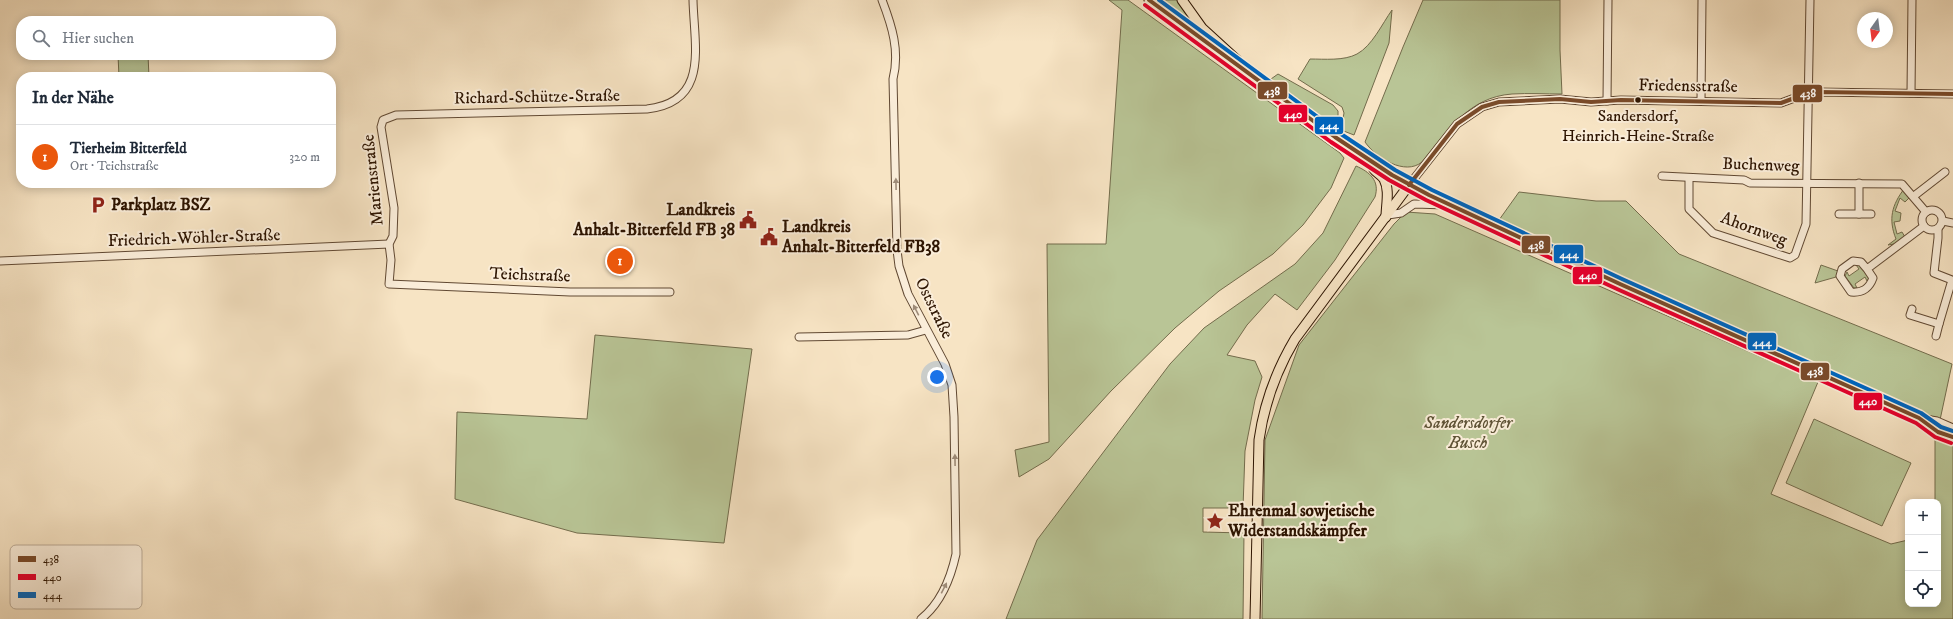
<!DOCTYPE html>
<html lang="de">
<meta charset="utf-8">
<style>
:root{--surface:#fff;--page:#f6f6f7;--text:#1f2937;--muted:#747a83;--line:#e0e1e3;--accent:#ea580c}
body{margin:0;font-family:"IM FELL DW Pica",serif;background:var(--page);color:var(--text)}
.controls{position:absolute;right:12px;bottom:12px;display:grid;overflow:hidden;border-radius:8px;box-shadow:0 2px 10px #0003}
.controls button{width:36px;height:36px;display:grid;place-items:center;padding:0;border:0;border-bottom:1px solid var(--line);background:var(--surface);color:var(--text);font:20px sans-serif}
.compass{position:absolute;left:1857px;top:12px;width:36px;height:36px;border-radius:50%;background:var(--surface);box-shadow:0 2px 10px #0003;rotate:194deg}
.you{position:absolute;left:937px;top:377px;width:14px;height:14px;margin:-10px;border:3px solid #fff;border-radius:50%;background:#1a73e8;box-shadow:0 0 0 6px #1a73e833}
.badge{display:grid;place-items:center;width:26px;height:26px;border-radius:50%;background:var(--accent);color:#fff;font-size:13px;font-weight:700}
.pin{position:absolute;translate:-50% -50%;border:2px solid #fff;box-shadow:0 1px 4px #0006}
.list{margin:0;padding:0;list-style:none}
h2{display:flex;justify-content:space-between;align-items:center;height:52px;margin:0;padding:0 16px;font-size:17px}
h2 small{font-size:13px;font-weight:400;color:var(--muted)}
.list li{display:grid;grid-template-columns:26px 1fr auto;gap:12px;align-items:center;box-sizing:border-box;height:64px;padding:0 16px;border-top:1px solid var(--line)}
.list b{display:block;font-size:15px;white-space:nowrap}
.list p{margin:0;font-size:13px;white-space:nowrap;color:var(--muted)}
.list em{font-size:13px;font-style:normal;color:var(--muted)}
.icon{flex:none;width:22px;height:22px;fill:none;stroke:currentColor;stroke-width:2;stroke-linecap:round;stroke-linejoin:round}
.map{position:relative;flex:none;width:1953px;height:619px;overflow:hidden}
.search{position:absolute;background:var(--surface);box-shadow:0 2px 10px #0003;left:16px;top:16px;width:320px;height:44px;display:flex;align-items:center;gap:10px;box-sizing:border-box;padding:0 14px;border-radius:16px;color:var(--muted);font-size:15px}
.panel{position:absolute;background:var(--surface);box-shadow:0 2px 10px #0003;left:16px;top:72px;width:320px;height:116px;border-radius:16px}
.map>svg:first-child{display:block}
.green{fill:#b9c596;stroke:#736c4c}
.lines{fill:none;stroke-linecap:round;stroke-linejoin:round}
.minor-casing{stroke:#604832;stroke-width:9}
.major-casing{stroke:#2d1401;stroke-width:11}
.minor{stroke:#faedd9;stroke-width:7}
.major{stroke:#f7e4c4;stroke-width:9}
.bus-1-casing{stroke:#faedd9;stroke-width:7}
.bus-2-casing{stroke:#faedd9;stroke-width:7}
.bus-3-casing{stroke:#faedd9;stroke-width:7}
.bus-1{stroke:#7a4b2a;stroke-width:4}
.bus-2{stroke:#e4002b;stroke-width:4}
.bus-3{stroke:#0065bd;stroke-width:4}
.oneway{fill:#9e8b78}
.bus-dot{fill:#2d1401;stroke:#faedd9;stroke-width:1.5}
.labels{text-anchor:middle;dominant-baseline:central;stroke-width:4;stroke-linejoin:round;paint-order:stroke}
.bus-label{font-size:16px;fill:#2d1401;stroke:#faedd9}
.street-label{font-size:17px;fill:#2d1401;stroke:#faedd9}
.poi-label{font-size:17px;font-weight:bold;fill:#2d1401;stroke:#faedd9;text-anchor:start}
.park-label{font-size:17px;font-style:italic;fill:#5e5235;stroke:#faedd9}
.key{fill:#faedd9;stroke:#bcac98;stroke-width:1}
.key-label{font-size:11px;fill:#2d1401}
.line-badge{stroke:#faedd9;stroke-width:1.5}
.badge-label{font-size:11px;text-anchor:middle;font-weight:bold;fill:#fff}
</style>
<div class="map">
<svg width="1953" height="619" viewBox="0 0 1953 619">
<rect width="100%" height="100%" fill="#f7e4c4"/>
<filter id="stains"><feTurbulence type="fractalNoise" baseFrequency=".005" numOctaves="4"/><feColorMatrix values="0 0 0 0 .2 0 0 0 0 .09 0 0 0 0 .02 0 0 0 .5 -.17"/></filter>
<radialGradient id="worn" r=".72"><stop offset=".6" stop-color="#630" stop-opacity="0"/><stop offset="1" stop-color="#630" stop-opacity=".3"/></radialGradient>
<!-- green -->
<g class="green">
<path d="M1109 0H1128L1340 153 1344 158 1331 188 1303 225 1273 254 1219 291 1175 328 1111 391 1049 459 1019 477 1015 450 1049 442 1047 244H1106L1122 10Z"/>
<path d="M1160 0H1180L1202 30 1199 33Z"/>
<path d="M1423 0H1560V50L1562 94C1545 94 1529 93 1512 94 1469 97 1447 131 1422 162 1405 176 1376 158 1365 142L1403 47Z"/>
<path d="M1392 10 1389 43 1354 135 1341 130 1344 113 1342 107 1298 79 1310 59C1324 59 1344 61 1357 54 1372 46 1382 24 1392 10Z"/>
<path d="M118 55H148L149 77H119Z"/>
<path d="M1278 74 1333 105 1338 111V121L1336 124H1332L1271 79Z"/>
<path d="M1356 166C1370 172 1380 181 1375 197L1335 260 1297 310 1275 294 1247 325 1227 355 1255 361 1262 377 1255 400 1245 451 1243 508H1203V532L1244 533 1243 619H1006L1037 540 1170 364 1204 328 1295 264 1323 233Z"/>
<path d="M1904 189 1910 197 1905 202 1900 198 1895 211 1901 213 1900 221 1894 222 1897 234 1902 232 1905 237 1894 244 1888 245 1896 239C1888 219 1892 205 1904 189Z"/>
<path d="M1519 192 1596 201H1626L1679 254 1952 364 1940 420 1632 284 1499 220Z"/>
<path d="M1406 212 1435 214 1818 382 1771 494 1891 544 1908 540V604H1938V502H1935V436L1953 443V619H1262L1265 440 1299 345 1394 224Z"/>
<path d="M1860 264 1869 278 1867 281 1865 277 1855 284 1857 288H1854L1845 276 1847 272 1849 276 1859 269 1856 265Z"/>
<path d="M1821 265 1838 271 1836 277 1815 283Z"/>
<path d="M595 335 752 349 724 543 577 533 455 499 457 412 587 419Z"/>
<path d="M1814 419 1911 463 1882 526 1786 483Z"/>
</g>
<g class="lines">
<!-- minor casing -->
<g class="minor-casing">
<g id="minor">
<path d="M882 0C892 26 900 51 893 79L897 250 899 266 908 294 945 364 952 385 954 417 956 554C951 577 941 603 921 619"/>
<path d="M1911 93 1912 0"/>
<path d="M1953 94 1818 92 1808 93 1781 103 1621 100 1591 102 1560 99 1499 102 1482 107 1457 124 1409 185 1474 218 1919 418 1937 421 1953 428"/>
<path d="M1607 101 1608 0"/>
<path d="M1701 101 1702 0"/>
<path d="M1662 176 1744 180 1750 183 1902 184 1926 212"/>
<path d="M1689 178V209L1713 233 1790 258 1795 255 1806 224 1810 0"/>
<path d="M1859 183V214H1871"/>
<path d="M1914 196 1945 172"/>
<circle cx="1932" cy="220" r="10"/>
<path d="M1839 214H1859"/>
<path d="M1388 215 1401 213 1414 204 1447 205"/>
<path d="M1943 221 1953 223"/>
<path d="M0 261 389 244"/>
<path d="M1867 269 1861 262 1853 261 1842 269 1840 276 1851 292C1862 293 1869 289 1873 278L1867 269 1924 226"/>
<path d="M670 292H570L389 284 391 260 389 244 393 236 394 208 381 127 383 120 396 115 647 109C710 102 694 46 693 0"/>
<path d="M1912 309 1910 315 1939 324 1952 280 1934 273 1938 238V229"/>
<path d="M1936 336 1939 324"/>
<path d="M799 337 908 335 926 330"/>
<path d="M1919 418 1938 432 1953 437"/>
</g>
</g>
<!-- major casing -->
<g class="major-casing">
<g id="major">
<path d="M1149 0 1335 137 1409 185 1295 339C1276 371 1264 404 1259 440L1255 619"/>
<path d="M1182 0 1202 28 1237 60"/>
<path d="M1372 165C1373 172 1380 173 1384 179 1390 190 1386 205 1386 217"/>
</g>
</g>
<!-- minor -->
<use href="#minor" class="minor"/>
<!-- major -->
<use href="#major" class="major"/>
<!-- bus-1 casing -->
<g class="bus-1-casing">
<g id="bus-1">
<path d="M1149 0 1335 137 1392 175 1429 195 1620 284 1919 418 1938 432 1953 437"/>
<path d="M1409 185 1457 124 1482 107 1499 102 1560 99 1591 102 1621 100 1781 103 1808 93 1818 92 1953 94"/>
</g>
</g>
<!-- bus-2 casing -->
<g class="bus-2-casing">
<path id="bus-2" d="M1145 5 1331 142 1389 180 1426 200 1617 289 1916 423 1935 437 1951 443"/>
</g>
<!-- bus-3 casing -->
<g class="bus-3-casing">
<path id="bus-3" d="M1159 0 1338 132 1395 170 1432 190 1622 279 1921 413 1941 427 1953 431"/>
</g>
<!-- bus-1 -->
<use href="#bus-1" class="bus-1"/>
<!-- bus-2 -->
<use href="#bus-2" class="bus-2"/>
<!-- bus-3 -->
<use href="#bus-3" class="bus-3"/>
</g>
<!-- one-way arrows -->
<defs><path id="oneway-solid" d="M-6-.8H1V-3.2L6.5 0L1 3.2V.8H-6Z"/></defs>
<g class="oneway">
<use href="#oneway-solid" transform="translate(896 184) rotate(-91)"/>
<use href="#oneway-solid" transform="translate(916 310) rotate(-117)"/>
<use href="#oneway-solid" transform="translate(955 460) rotate(-91)"/>
<use href="#oneway-solid" transform="translate(944 588) rotate(-63)"/>
</g>
<!-- icons -->
<defs>
<g id="parking-bare" transform="scale(1.38)"><path d="M-3.5-5.5H1a3.5 3.5 0 0 1 0 7H-1V5.5H-3.5ZM-1-3.4V-.6H.8a1.4 1.4 0 0 0 0-2.8Z" fill="#8f2418" stroke="#faedd9" stroke-width="2.5" paint-order="stroke"/></g>
<g id="civic-bare" transform="scale(1.38)"><path d="M-.6-6.5H3V-4.5H.6V-3L4-1V1h2V6H-6V1h2V-1L-.6-3ZM-1.2 2.5V6h2.4V2.5Z" fill="#8f2418" stroke="#faedd9" stroke-width="2.5" paint-order="stroke"/></g>
<g id="sight-bare" transform="scale(1.38)"><path d="M0-6L1.8-2.2L6-1.7L2.9 1.2L3.7 5.4L0 3.3L-3.7 5.4L-2.9 1.2L-6-1.7L-1.8-2.2Z" fill="#8f2418" stroke="#faedd9" stroke-width="2.5" paint-order="stroke"/></g>
</defs>
<g fill-rule="evenodd">
<use href="#parking-bare" x="98" y="205"/>
<use href="#civic-bare" x="748" y="220"/>
<use href="#civic-bare" x="769" y="237"/>
<use href="#sight-bare" x="1215" y="521"/>
</g>
<!-- markers -->
<circle class="bus-dot" cx="1638" cy="100" r="3.5"/>
<g class="labels">
<!-- bus labels -->
<g class="bus-label">
<text x="1638" y="116">Sandersdorf,<tspan x="1638" dy="20">Heinrich-Heine-Straße</tspan></text>
</g>
<!-- street labels -->
<g class="street-label">
<text transform="translate(1688 86) rotate(1)">Friedensstraße</text>
<text transform="translate(537 97) rotate(-1)">Richard-Schütze-Straße</text>
<text transform="translate(1761 165) rotate(2)">Buchenweg</text>
<text transform="translate(373 180) rotate(-96)">Marienstraße</text>
<text transform="translate(1754 229) rotate(20)">Ahornweg</text>
<text transform="translate(194 238) rotate(-2)">Friedrich-Wöhler-Straße</text>
<text transform="translate(530 275) rotate(2)">Teichstraße</text>
<text transform="translate(934 308) rotate(64)">Oststraße</text>
</g>
<!-- poi labels -->
<g class="poi-label">
<text x="111" y="205">Parkplatz BSZ</text>
<text x="735" y="210" text-anchor="end">Landkreis<tspan x="735" dy="20">Anhalt-Bitterfeld FB 38</tspan></text>
<text x="782" y="227">Landkreis<tspan x="782" dy="20">Anhalt-Bitterfeld FB38</tspan></text>
<text x="1228" y="511">Ehrenmal sowjetische<tspan x="1228" dy="20">Widerstandskämpfer</tspan></text>
</g>
<!-- park labels -->
<g class="park-label">
<text x="1468" y="423">Sandersdorfer<tspan x="1468" dy="20">Busch</tspan></text>
</g>
</g>
<!-- legend -->
<rect x="10" y="545" width="132" height="64" rx="6" class="key"/>
<rect x="18" y="556" width="18" height="6" fill="#7a4b2a"/>
<rect x="18" y="574" width="18" height="6" fill="#e4002b"/>
<rect x="18" y="592" width="18" height="6" fill="#0065bd"/>
<g class="key-label">
<text x="43" y="563">438</text>
<text x="43" y="581">440</text>
<text x="43" y="599">444</text>
</g>
<g class="line-badge">
<rect x="1257" y="81" width="31" height="19" rx="4" fill="#7a4b2a"/>
<rect x="1792" y="84" width="31" height="19" rx="4" fill="#7a4b2a"/>
<rect x="1278" y="104" width="30" height="19" rx="4" fill="#e4002b"/>
<rect x="1314" y="116" width="30" height="19" rx="4" fill="#0065bd"/>
<rect x="1521" y="235" width="30" height="19" rx="4" fill="#7a4b2a"/>
<rect x="1553" y="244" width="31" height="20" rx="4" fill="#0065bd"/>
<rect x="1572" y="266" width="31" height="19" rx="4" fill="#e4002b"/>
<rect x="1747" y="332" width="30" height="19" rx="4" fill="#0065bd"/>
<rect x="1800" y="362" width="30" height="19" rx="4" fill="#7a4b2a"/>
<rect x="1853" y="392" width="30" height="19" rx="4" fill="#e4002b"/>
</g>
<g class="badge-label">
<text x="1272" y="95">438</text>
<text x="1808" y="97">438</text>
<text x="1293" y="118">440</text>
<text x="1329" y="129">444</text>
<text x="1536" y="249">438</text>
<text x="1569" y="258">444</text>
<text x="1588" y="279">440</text>
<text x="1762" y="346">444</text>
<text x="1815" y="375">438</text>
<text x="1868" y="405">440</text>
</g>
<rect width="100%" height="100%" filter="url(#stains)"/>
<rect width="100%" height="100%" fill="url(#worn)"/>
</svg>
<div class="controls">
<button>+</button>
<button>−</button>
<button><svg class="icon" aria-label="locate" viewBox="0 0 24 24"><circle cx="12" cy="12" r="6"/><path d="M12 2v4M12 18v4M2 12h4M18 12h4"/></svg></button>
</div>
<svg class="compass" viewBox="-18 -18 36 36"><path d="M0-13l5 13h-10z" fill="#e53935"/><path d="M0 13l5-13h-10z" fill="#747a83"/></svg>
<div class="you"></div>
<div class="pin badge" style="left:620px;top:261px">1</div>
<div class="search"><svg class="icon" aria-label="search" viewBox="0 0 24 24"><circle cx="10" cy="10" r="6"/><path d="M15 15l6 6"/></svg>Hier suchen</div>
<section class="panel">
<h2>In der Nähe<small></small></h2>
<ul class="list">
<li><span class="badge">1</span><div><b>Tierheim Bitterfeld</b><p>Ort · Teichstraße</p></div><em>320 m</em></li>
</ul>
</section>
</div>
